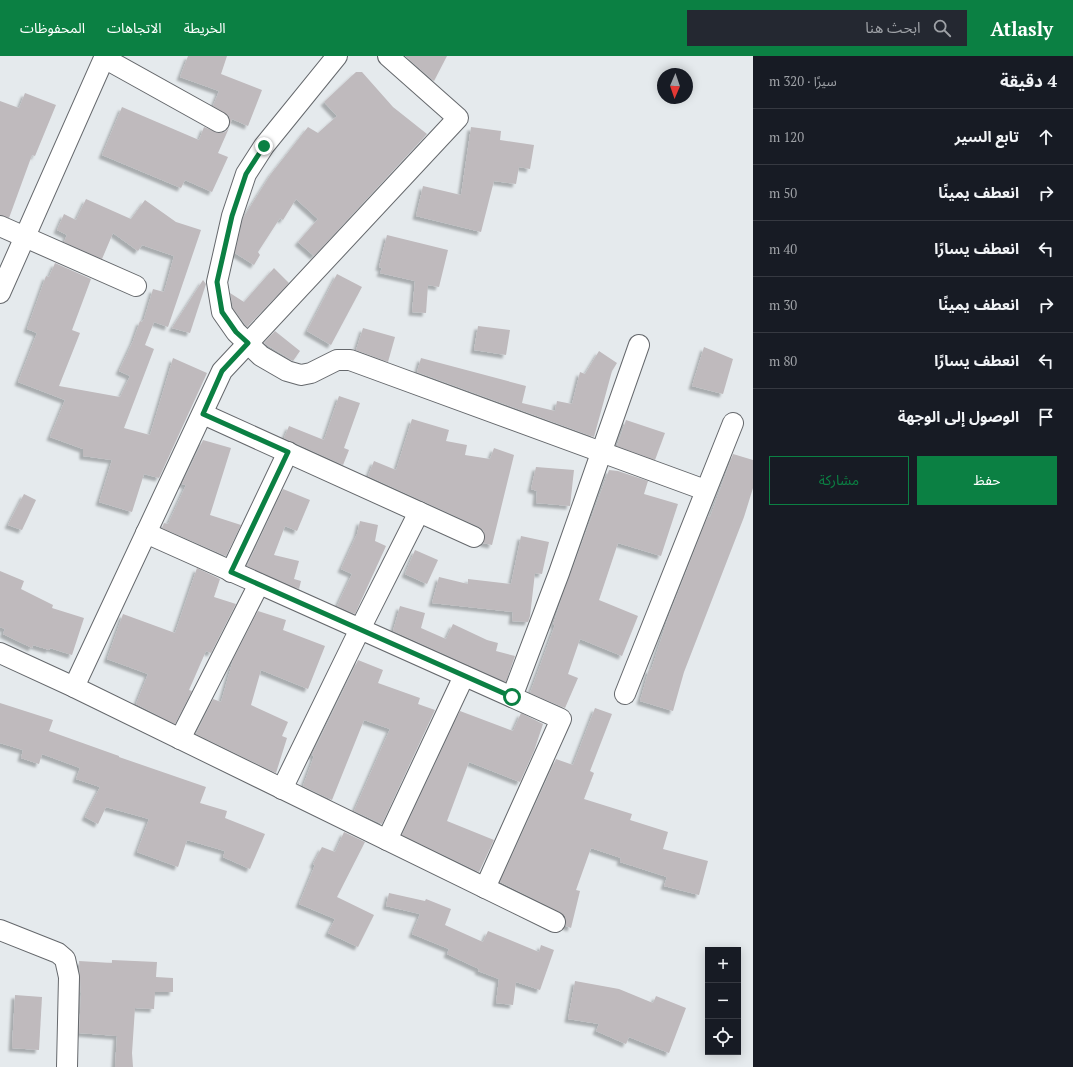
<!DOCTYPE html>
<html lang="ar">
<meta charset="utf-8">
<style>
:root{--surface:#171b24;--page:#242831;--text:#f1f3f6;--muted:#9ea1a6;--line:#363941;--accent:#0b8043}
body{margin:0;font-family:"PT Serif","Noto Sans Arabic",serif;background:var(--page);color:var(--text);direction:rtl}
.controls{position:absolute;right:12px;bottom:12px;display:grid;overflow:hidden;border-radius:0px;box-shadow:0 2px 10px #0003}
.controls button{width:36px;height:36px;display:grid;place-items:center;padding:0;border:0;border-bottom:1px solid var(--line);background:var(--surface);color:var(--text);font:20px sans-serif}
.compass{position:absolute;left:657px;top:12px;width:36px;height:36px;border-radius:50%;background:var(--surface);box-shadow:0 2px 10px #0003;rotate:182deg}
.stop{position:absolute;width:12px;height:12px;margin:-9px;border:3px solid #0b8043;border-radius:50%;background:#fff}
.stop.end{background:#0b8043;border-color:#fff;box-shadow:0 1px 4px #0008}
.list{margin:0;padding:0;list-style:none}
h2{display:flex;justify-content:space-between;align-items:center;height:52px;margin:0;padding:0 16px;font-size:17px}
h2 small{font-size:13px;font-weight:400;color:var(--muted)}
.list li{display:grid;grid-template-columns:26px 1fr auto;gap:12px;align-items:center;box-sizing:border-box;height:56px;padding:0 16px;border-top:1px solid var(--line)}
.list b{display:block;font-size:15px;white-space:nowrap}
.list em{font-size:13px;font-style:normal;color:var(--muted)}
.actions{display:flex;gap:8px;padding:12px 16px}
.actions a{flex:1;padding:9px 0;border:1px solid var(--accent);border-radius:0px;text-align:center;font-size:14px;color:var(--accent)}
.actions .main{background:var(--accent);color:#fff}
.icon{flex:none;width:22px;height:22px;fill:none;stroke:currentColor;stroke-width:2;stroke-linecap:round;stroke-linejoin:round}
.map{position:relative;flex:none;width:753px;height:1011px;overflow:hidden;direction:ltr}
header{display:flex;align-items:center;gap:24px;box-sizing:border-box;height:56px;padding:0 20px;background:var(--accent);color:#fff}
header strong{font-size:19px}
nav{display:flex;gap:22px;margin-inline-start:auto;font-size:14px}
.search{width:280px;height:36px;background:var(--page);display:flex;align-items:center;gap:10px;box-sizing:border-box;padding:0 14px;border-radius:0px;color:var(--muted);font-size:15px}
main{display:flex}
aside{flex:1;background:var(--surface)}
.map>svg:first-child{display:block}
.building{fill:#bfbabd;filter:url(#shadow)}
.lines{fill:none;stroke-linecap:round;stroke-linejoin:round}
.street-casing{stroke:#65686c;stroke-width:22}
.street{stroke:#fff;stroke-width:20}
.route{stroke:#0b8043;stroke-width:5}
</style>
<header>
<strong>Atlasly</strong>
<div class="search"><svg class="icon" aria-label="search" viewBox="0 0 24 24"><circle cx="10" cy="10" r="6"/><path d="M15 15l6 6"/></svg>ابحث هنا</div>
<nav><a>الخريطة</a><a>الاتجاهات</a><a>المحفوظات</a></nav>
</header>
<main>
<aside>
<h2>4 دقيقة<small>سيرًا · 320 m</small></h2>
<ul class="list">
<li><svg class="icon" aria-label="ahead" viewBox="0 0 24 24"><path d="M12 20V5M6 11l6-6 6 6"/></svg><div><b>تابع السير</b></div><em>120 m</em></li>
<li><svg class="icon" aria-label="right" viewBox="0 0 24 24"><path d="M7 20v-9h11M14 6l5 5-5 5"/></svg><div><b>انعطف يمينًا</b></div><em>50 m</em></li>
<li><svg class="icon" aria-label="left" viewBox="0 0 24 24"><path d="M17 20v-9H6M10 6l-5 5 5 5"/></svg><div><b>انعطف يسارًا</b></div><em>40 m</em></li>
<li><svg class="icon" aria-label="right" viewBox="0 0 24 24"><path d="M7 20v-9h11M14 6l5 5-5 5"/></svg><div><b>انعطف يمينًا</b></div><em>30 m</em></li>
<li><svg class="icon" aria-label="left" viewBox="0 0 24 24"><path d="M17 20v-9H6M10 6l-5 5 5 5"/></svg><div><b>انعطف يسارًا</b></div><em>80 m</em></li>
<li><svg class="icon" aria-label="arrive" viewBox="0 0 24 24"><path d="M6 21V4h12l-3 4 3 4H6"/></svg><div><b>الوصول إلى الوجهة</b></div></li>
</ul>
<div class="actions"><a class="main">حفظ</a><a>مشاركة</a></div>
</aside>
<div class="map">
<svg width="753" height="1011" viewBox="0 0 753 1011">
<defs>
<filter id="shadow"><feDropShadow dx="-3.5" dy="3.5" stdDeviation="1" flood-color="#0004"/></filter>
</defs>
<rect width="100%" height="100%" fill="#e5eaed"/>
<!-- building -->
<g class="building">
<path d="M188 0H227L221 18 262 34 248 70 232 63 229 71 230 65 229 60 213 50 219 35 180 21Z"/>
<path d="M405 0H447L434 25Z"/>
<path d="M356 16H362L393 51 427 78 314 200 298 186 318 163 296 143 283 164 280 162 258 196 260 199 254 209 235 197 243 162 271 118 308 71 318 77 337 60 324 46Z"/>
<path d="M25 37 56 49 35 100 32 99 9 162 0 159V45L19 52Z"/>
<path d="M122 51 199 84 204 71 219 77 225 76 229 72 218 97 228 101 212 136 185 124 181 132 102 99Z"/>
<path d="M471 71 501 75 500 84 534 89 530 113 519 111 516 128 494 125 481 176 416 160 423 130 461 139Z"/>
<path d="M86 143 131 163 145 144 176 166 201 174 168 271 154 266 145 289 154 293 124 372 150 379 173 302 207 317 159 422 144 418 132 456 99 446 112 404 83 400V393L50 381 65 344 18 326 37 277 27 273 46 220 49 221 55 207 91 223 72 274 80 277 59 330 120 341 130 320 119 315 133 285 140 265 142 266 144 263 153 233 164 236 174 200 142 189 138 195 113 177 102 203 64 186 67 179 57 174 64 158 76 164Z"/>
<path d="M387 179 448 194 439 231 428 229 426 257 412 256 415 225 380 217 382 212 379 211Z"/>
<path d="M274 212 289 227 247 271 233 252 230 237 244 246Z"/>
<path d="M337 218 362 231 331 289 307 275Z"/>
<path d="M203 224 206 228 190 277 172 272Z"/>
<path d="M478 270 510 274 506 299 474 294Z"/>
<path d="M363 272 395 281 388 306 356 294Z"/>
<path d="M275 275 300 295 293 305 264 287Z"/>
<path d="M704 291 733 303 723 338 692 330Z"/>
<path d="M599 295 617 307 612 315 594 381 417 316 421 302 526 330 522 347 555 355 557 345 572 348 580 316 585 318Z"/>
<path d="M339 340 360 347 344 392 349 394 343 409 284 382 289 370 324 384Z"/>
<path d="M412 363 449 374 446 385 467 389 465 399 490 403 494 392 514 399 492 489 483 487 485 480 483 474 479 471 368 420 374 405 396 414Z"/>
<path d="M626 364 665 377 655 404 617 390Z"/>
<path d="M203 384 231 392 210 459 241 469 226 500 162 472 164 467 168 468 186 429 182 428Z"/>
<path d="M733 398 753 404V432L744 461 684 616 673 655 640 645 649 613 651 614 667 565 708 460 710 461Z"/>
<path d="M536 411 574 414 570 450 536 447 537 435 531 433Z"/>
<path d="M609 414 618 415 648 425 644 438 678 448 661 500 618 487 599 544 638 560 622 600 580 583 568 618 578 622 565 652 530 637 555 569H553L563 538Z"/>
<path d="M283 433 310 444 297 475 285 470 274 499 299 505 294 523 301 525 299 533 247 510Z"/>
<path d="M24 438 36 444 22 474 8 469Z"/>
<path d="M360 465 378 469 375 485 386 490 355 558 337 550 352 518 341 513 357 478Z"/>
<path d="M521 480 549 486 542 518 535 517 530 560 528 566 512 565 513 556 432 547 439 521 468 528V523L511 528Z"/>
<path d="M415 494 438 504 427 528 405 518Z"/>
<path d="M197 512 220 523 214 541 236 548 211 597 206 595 189 634 192 635 175 668 136 648 148 618 107 603 123 558 175 577Z"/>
<path d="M0 515 24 525 21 533 53 549 52 552 84 562 72 599 50 592 49 594 33 589 32 592 3 578 5 573 0 571Z"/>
<path d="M400 550 425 557 421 572 446 583 453 568 487 584 498 587 496 595 515 600 506 626 393 575Z"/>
<path d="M258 555 286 564 283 574 325 590 308 633 261 614 251 649 288 666 282 680 287 682 276 717 196 678 213 643 221 646 233 604Z"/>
<path d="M358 604 383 614 378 627 420 642 418 648 435 654 382 768 354 755 390 673 364 664 332 744 303 730 314 700 312 699Z"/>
<path d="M0 647 53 664 49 675 119 700V701L206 731 200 747 227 755 225 762 265 778 250 813 223 801 225 795 187 784 178 811 137 796 149 763 106 751 98 768 85 761 100 731 76 723 80 712 42 698 39 708 21 702 23 694 0 687Z"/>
<path d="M595 652 612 658 590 715 594 717 584 743 632 758 630 764 668 776 663 793 708 805 699 839 664 830 667 821 620 806 621 802 591 792 576 834 580 835 571 872 566 870 565 860 560 856 500 826 556 703 573 709Z"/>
<path d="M460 655 513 675 521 657 543 668 534 695 520 726 469 706 447 765 494 784 479 816 402 779Z"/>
<path d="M344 776 365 786 337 841 374 859 358 891 328 877 335 863 299 848 315 809 313 808 322 791 335 796Z"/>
<path d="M389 837 425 845 426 843 451 853 445 869 483 886 488 875 539 896 541 889 554 894 540 934 516 926 513 949 496 947 499 923 478 915 479 913 447 898 449 893 412 878 420 858 386 850Z"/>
<path d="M112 904 157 906 156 921 173 922V936H155L154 953 135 952 132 997 133 1011H115L117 980 79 977 81 938 79 905 112 907Z"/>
<path d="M575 925 619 933 653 947 656 940 686 952 669 997 629 981 626 988 596 975 599 968 568 963Z"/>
<path d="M15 939 42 941 39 994 12 992Z"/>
</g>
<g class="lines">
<!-- street casing -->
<g class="street-casing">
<g id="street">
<path d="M337 0 264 90 246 118 232 160 217 226 222 256 236 276 261 300 287 315 301 319 311 317 337 304H350L705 434"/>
<path d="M104 2 219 66"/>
<path d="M0 170 136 230"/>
<path d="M0 237 105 0"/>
<path d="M203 358 474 481"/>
<path d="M146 477 561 663 485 832"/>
<path d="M231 516 288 396"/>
<path d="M0 597 74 631 555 866"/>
<path d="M74 631 222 315 458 62 388 0"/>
<path d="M625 638 733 367"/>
<path d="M512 641 559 517 639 289"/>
<path d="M180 683 259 528"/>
<path d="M282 733 360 573 419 456"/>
<path d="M387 784 464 620"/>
<path d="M0 874 58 897 65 903 69 921 67 1011"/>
</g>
</g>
<!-- street -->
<use href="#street" class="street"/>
</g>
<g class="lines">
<!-- route -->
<path class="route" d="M264 90 246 118 232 160 217 226 222 256 236 276 248 287 222 315 203 358 288 396 231 516 512 641"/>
</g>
</svg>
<div class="controls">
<button>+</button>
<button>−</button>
<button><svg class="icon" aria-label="locate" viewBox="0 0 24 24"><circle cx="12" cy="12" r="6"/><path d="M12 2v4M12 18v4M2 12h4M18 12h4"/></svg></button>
</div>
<svg class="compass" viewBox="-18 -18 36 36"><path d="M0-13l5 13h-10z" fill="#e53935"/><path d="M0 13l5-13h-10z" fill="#9ea1a6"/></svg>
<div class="stop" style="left:512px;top:641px"></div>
<div class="stop end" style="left:264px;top:90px"></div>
</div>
</main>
